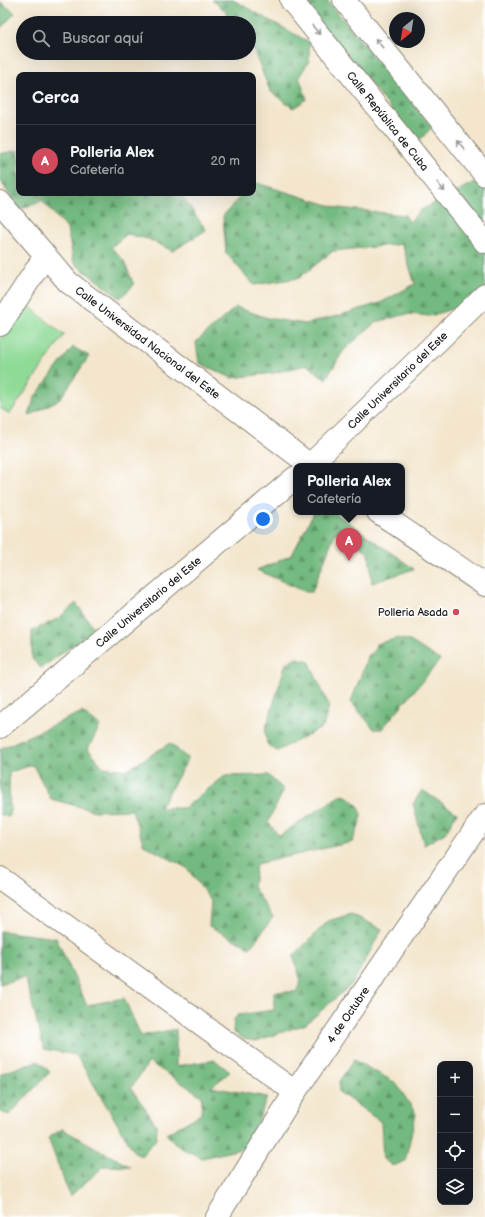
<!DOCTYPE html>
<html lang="es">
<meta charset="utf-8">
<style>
:root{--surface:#171b24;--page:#242831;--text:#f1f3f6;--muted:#9ea1a6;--line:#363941;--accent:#d1495b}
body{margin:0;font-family:"Balsamiq Sans",sans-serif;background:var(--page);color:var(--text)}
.controls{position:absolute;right:12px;bottom:12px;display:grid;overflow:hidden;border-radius:8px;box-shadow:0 4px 16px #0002}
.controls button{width:36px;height:36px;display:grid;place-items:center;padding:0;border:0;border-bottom:1px solid var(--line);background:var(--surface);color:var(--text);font:20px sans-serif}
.compass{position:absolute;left:389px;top:12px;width:36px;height:36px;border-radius:50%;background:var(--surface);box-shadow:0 4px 16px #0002;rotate:210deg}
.you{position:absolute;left:263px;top:519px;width:14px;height:14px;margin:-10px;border:3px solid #fff;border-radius:50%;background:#1a73e8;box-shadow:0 0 0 6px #1a73e833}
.badge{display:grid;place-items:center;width:26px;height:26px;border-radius:50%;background:var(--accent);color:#fff;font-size:13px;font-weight:700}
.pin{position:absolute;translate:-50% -33px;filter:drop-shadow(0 1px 2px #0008)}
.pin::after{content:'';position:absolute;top:21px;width:14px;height:12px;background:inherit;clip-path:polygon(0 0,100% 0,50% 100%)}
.popup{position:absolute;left:293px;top:463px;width:112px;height:52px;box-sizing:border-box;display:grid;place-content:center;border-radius:8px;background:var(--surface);filter:drop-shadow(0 1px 3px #0005);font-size:13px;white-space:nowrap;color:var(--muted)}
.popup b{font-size:15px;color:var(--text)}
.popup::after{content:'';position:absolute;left:50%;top:100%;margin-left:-8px;border:8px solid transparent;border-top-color:var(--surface)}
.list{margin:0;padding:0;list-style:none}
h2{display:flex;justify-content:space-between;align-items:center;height:52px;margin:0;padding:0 16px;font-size:17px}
h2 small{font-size:13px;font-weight:400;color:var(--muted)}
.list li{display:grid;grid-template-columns:26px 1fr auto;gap:12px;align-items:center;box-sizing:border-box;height:72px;padding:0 16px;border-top:1px solid var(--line)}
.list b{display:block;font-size:15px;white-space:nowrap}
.list p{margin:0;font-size:13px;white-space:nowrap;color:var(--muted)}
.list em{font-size:13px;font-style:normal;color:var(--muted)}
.icon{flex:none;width:22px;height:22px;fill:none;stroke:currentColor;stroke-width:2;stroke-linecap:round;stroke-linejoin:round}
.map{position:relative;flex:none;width:485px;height:1217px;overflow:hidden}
.search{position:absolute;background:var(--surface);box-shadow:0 4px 16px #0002;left:16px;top:16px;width:240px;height:44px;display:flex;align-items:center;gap:10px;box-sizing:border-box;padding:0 14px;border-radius:22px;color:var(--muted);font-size:15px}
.panel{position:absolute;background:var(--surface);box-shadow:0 4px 16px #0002;left:16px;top:72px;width:240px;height:124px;border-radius:8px}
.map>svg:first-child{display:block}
.forest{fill:url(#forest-firs);stroke:#486b4e}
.pitch{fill:#8fda97;stroke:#567b5a}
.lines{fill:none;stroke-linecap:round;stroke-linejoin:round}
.minor-casing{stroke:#888174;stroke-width:24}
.tertiary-casing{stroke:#888174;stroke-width:24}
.secondary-casing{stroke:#888174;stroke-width:24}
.minor{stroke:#fff;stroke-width:22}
.tertiary{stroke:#fff;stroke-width:22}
.secondary{stroke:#fff;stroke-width:22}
.oneway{stroke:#999}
.poi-dot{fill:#d1495b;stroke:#fff;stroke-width:1.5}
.labels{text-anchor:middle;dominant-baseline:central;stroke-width:3;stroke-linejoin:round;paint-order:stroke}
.street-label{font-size:11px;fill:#1c1c1c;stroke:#fff}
.poi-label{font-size:11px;fill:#1c1c1c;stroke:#fff;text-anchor:end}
</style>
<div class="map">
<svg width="485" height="1217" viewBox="0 0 485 1217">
<defs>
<pattern id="forest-firs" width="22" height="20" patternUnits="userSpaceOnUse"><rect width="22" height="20" fill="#73ba80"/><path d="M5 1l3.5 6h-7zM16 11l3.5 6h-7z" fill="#5e9668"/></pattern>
</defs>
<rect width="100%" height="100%" fill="#fff"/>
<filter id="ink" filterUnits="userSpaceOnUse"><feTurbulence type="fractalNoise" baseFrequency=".025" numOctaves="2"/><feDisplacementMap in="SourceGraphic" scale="8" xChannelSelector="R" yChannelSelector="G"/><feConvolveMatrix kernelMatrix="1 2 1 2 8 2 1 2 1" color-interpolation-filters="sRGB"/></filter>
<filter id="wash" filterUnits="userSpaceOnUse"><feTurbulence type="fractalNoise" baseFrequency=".012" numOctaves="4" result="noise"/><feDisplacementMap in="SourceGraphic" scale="16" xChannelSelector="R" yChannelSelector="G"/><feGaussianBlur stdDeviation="0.9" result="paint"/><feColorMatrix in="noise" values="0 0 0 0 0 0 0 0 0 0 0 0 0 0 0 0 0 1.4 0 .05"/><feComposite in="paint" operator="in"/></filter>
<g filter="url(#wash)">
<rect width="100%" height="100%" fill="#f3e6cd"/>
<!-- forest -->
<g class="forest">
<path d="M212 0H233L309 42V61L299 77 307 99 293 108 270 91 253 49 249 46V23H227L226 11Z"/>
<path d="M302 0H327L432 127 418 142Z"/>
<path d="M0 2 15 13 0 29Z"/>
<path d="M19 150V193H107L122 196 127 193H180L206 230 173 251 148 239 127 234 111 247 124 261 134 285 120 298 74 263 67 229 42 200 19 210 0 180V154Z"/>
<path d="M485 176V289L458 307 430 316 407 314 376 322 344 350 326 379 307 365 273 373 232 378 199 363 196 342 236 307 268 318 305 324 337 316 380 303 415 284 402 244 333 251 299 278 254 285 226 253 223 216 243 193H253V182L339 208 405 215 409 222 421 210 463 188Z"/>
<path d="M73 347 89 356 60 399 29 416 34 398Z"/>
<path d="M314 512H334L414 569 372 583 369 553 341 530 335 533 312 592H306L257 570 292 555Z"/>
<path d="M76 603 95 630 41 668 32 659V631L59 618Z"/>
<path d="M398 638 410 641 440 660 382 729H374L351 702 368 656 374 651 376 644Z"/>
<path d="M297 658 309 661 329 706 323 727 277 751 267 744 265 731 286 663Z"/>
<path d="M82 712 100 726 88 749 103 767 127 770 170 743 188 759 160 808H184L225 776 268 775 284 790 268 822 279 836 342 794C369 807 362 819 352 842L256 864 253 887 273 917 250 948 209 926 211 901 187 868 144 845 132 810 95 811 51 799 33 765 9 772 10 816 0 815V749Z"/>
<path d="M422 790 457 813 445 833 424 845 413 804Z"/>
<path d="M351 914 382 929 353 983 306 1024 256 1041 244 1039 233 1032 234 1019 238 1015 274 1010V992H296L301 981 293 956 328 921Z"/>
<path d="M0 931 56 938 87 1005 124 998 141 1036 176 1029V1066L215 1060 230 1072 211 1087 267 1097 249 1147 202 1158 179 1147 166 1134 201 1114 202 1096 149 1062 131 1088 157 1126 156 1139 141 1156 135 1153 76 1055 44 1049 25 977 0 984Z"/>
<path d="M354 1060 396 1083 416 1114 405 1161 393 1166 383 1159 381 1122 339 1092V1081Z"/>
<path d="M38 1061 50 1072 9 1115 0 1112V1075L2 1073Z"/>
<path d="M62 1129 131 1167 107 1166 103 1167 70 1196 48 1138Z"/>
</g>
<!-- pitch -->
<path class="pitch" d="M24 302 64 335 10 414 0 408V340Z"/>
</g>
<g filter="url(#ink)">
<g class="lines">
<!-- minor casing -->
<g class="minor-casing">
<g id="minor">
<path id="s1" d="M0 202 68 282 310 465 309 466"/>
<path d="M0 325 45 256"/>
<path id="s2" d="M0 727 296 477"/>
<path d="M0 878 295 1092"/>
<path id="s3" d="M217 1217 295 1092 485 815"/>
</g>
</g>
<!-- tertiary casing -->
<g class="tertiary-casing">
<g id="tertiary">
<path id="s4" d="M312 466 310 465 485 295"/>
<path d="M378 512 485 585"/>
</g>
</g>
<!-- secondary casing -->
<g class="secondary-casing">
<g id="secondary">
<path id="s5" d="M291 0 485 242"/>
<path d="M344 0 485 175"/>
</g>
</g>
<!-- minor -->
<use href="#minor" class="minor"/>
<!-- tertiary -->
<use href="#tertiary" class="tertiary"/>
<!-- secondary -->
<use href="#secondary" class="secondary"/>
</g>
<!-- one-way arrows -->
<defs><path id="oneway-shaft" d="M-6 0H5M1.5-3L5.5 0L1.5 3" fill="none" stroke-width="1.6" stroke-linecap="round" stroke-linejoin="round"/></defs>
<g class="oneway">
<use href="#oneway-shaft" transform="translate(316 30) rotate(51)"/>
<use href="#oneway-shaft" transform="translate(379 43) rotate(-129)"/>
<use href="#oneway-shaft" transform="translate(461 145) rotate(-129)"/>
<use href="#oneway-shaft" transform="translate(441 187) rotate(51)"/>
</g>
</g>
<!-- markers -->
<circle class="poi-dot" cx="456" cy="612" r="4"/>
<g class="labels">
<!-- street labels -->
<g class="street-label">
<text stroke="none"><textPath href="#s5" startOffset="155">Calle República de Cuba</textPath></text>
<text stroke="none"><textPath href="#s1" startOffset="205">Calle Universidad Nacional del Este</textPath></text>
<text stroke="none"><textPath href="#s4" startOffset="124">Calle Universitario del Este</textPath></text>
<text stroke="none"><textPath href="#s2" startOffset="194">Calle Universitario del Este</textPath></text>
<text stroke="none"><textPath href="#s3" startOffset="241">4 de Octubre</textPath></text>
</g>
<!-- poi labels -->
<g class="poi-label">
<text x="448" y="612">Polleria Asada</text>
</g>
</g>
</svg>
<div class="controls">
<button>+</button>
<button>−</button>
<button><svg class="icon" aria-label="locate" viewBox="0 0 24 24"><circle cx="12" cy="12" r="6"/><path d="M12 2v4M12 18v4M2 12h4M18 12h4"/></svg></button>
<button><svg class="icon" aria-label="layers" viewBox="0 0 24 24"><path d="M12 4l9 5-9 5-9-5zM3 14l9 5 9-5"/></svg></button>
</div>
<svg class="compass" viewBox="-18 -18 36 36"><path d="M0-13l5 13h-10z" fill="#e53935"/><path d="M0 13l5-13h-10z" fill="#9ea1a6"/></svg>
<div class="you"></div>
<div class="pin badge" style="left:349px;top:561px">A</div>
<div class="popup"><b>Polleria Alex</b>Cafetería</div>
<div class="search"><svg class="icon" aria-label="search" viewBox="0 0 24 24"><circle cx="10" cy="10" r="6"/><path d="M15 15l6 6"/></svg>Buscar aquí</div>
<section class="panel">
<h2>Cerca<small></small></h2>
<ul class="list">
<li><span class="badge">A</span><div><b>Polleria Alex</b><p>Cafetería</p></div><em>20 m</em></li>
</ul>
</section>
</div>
